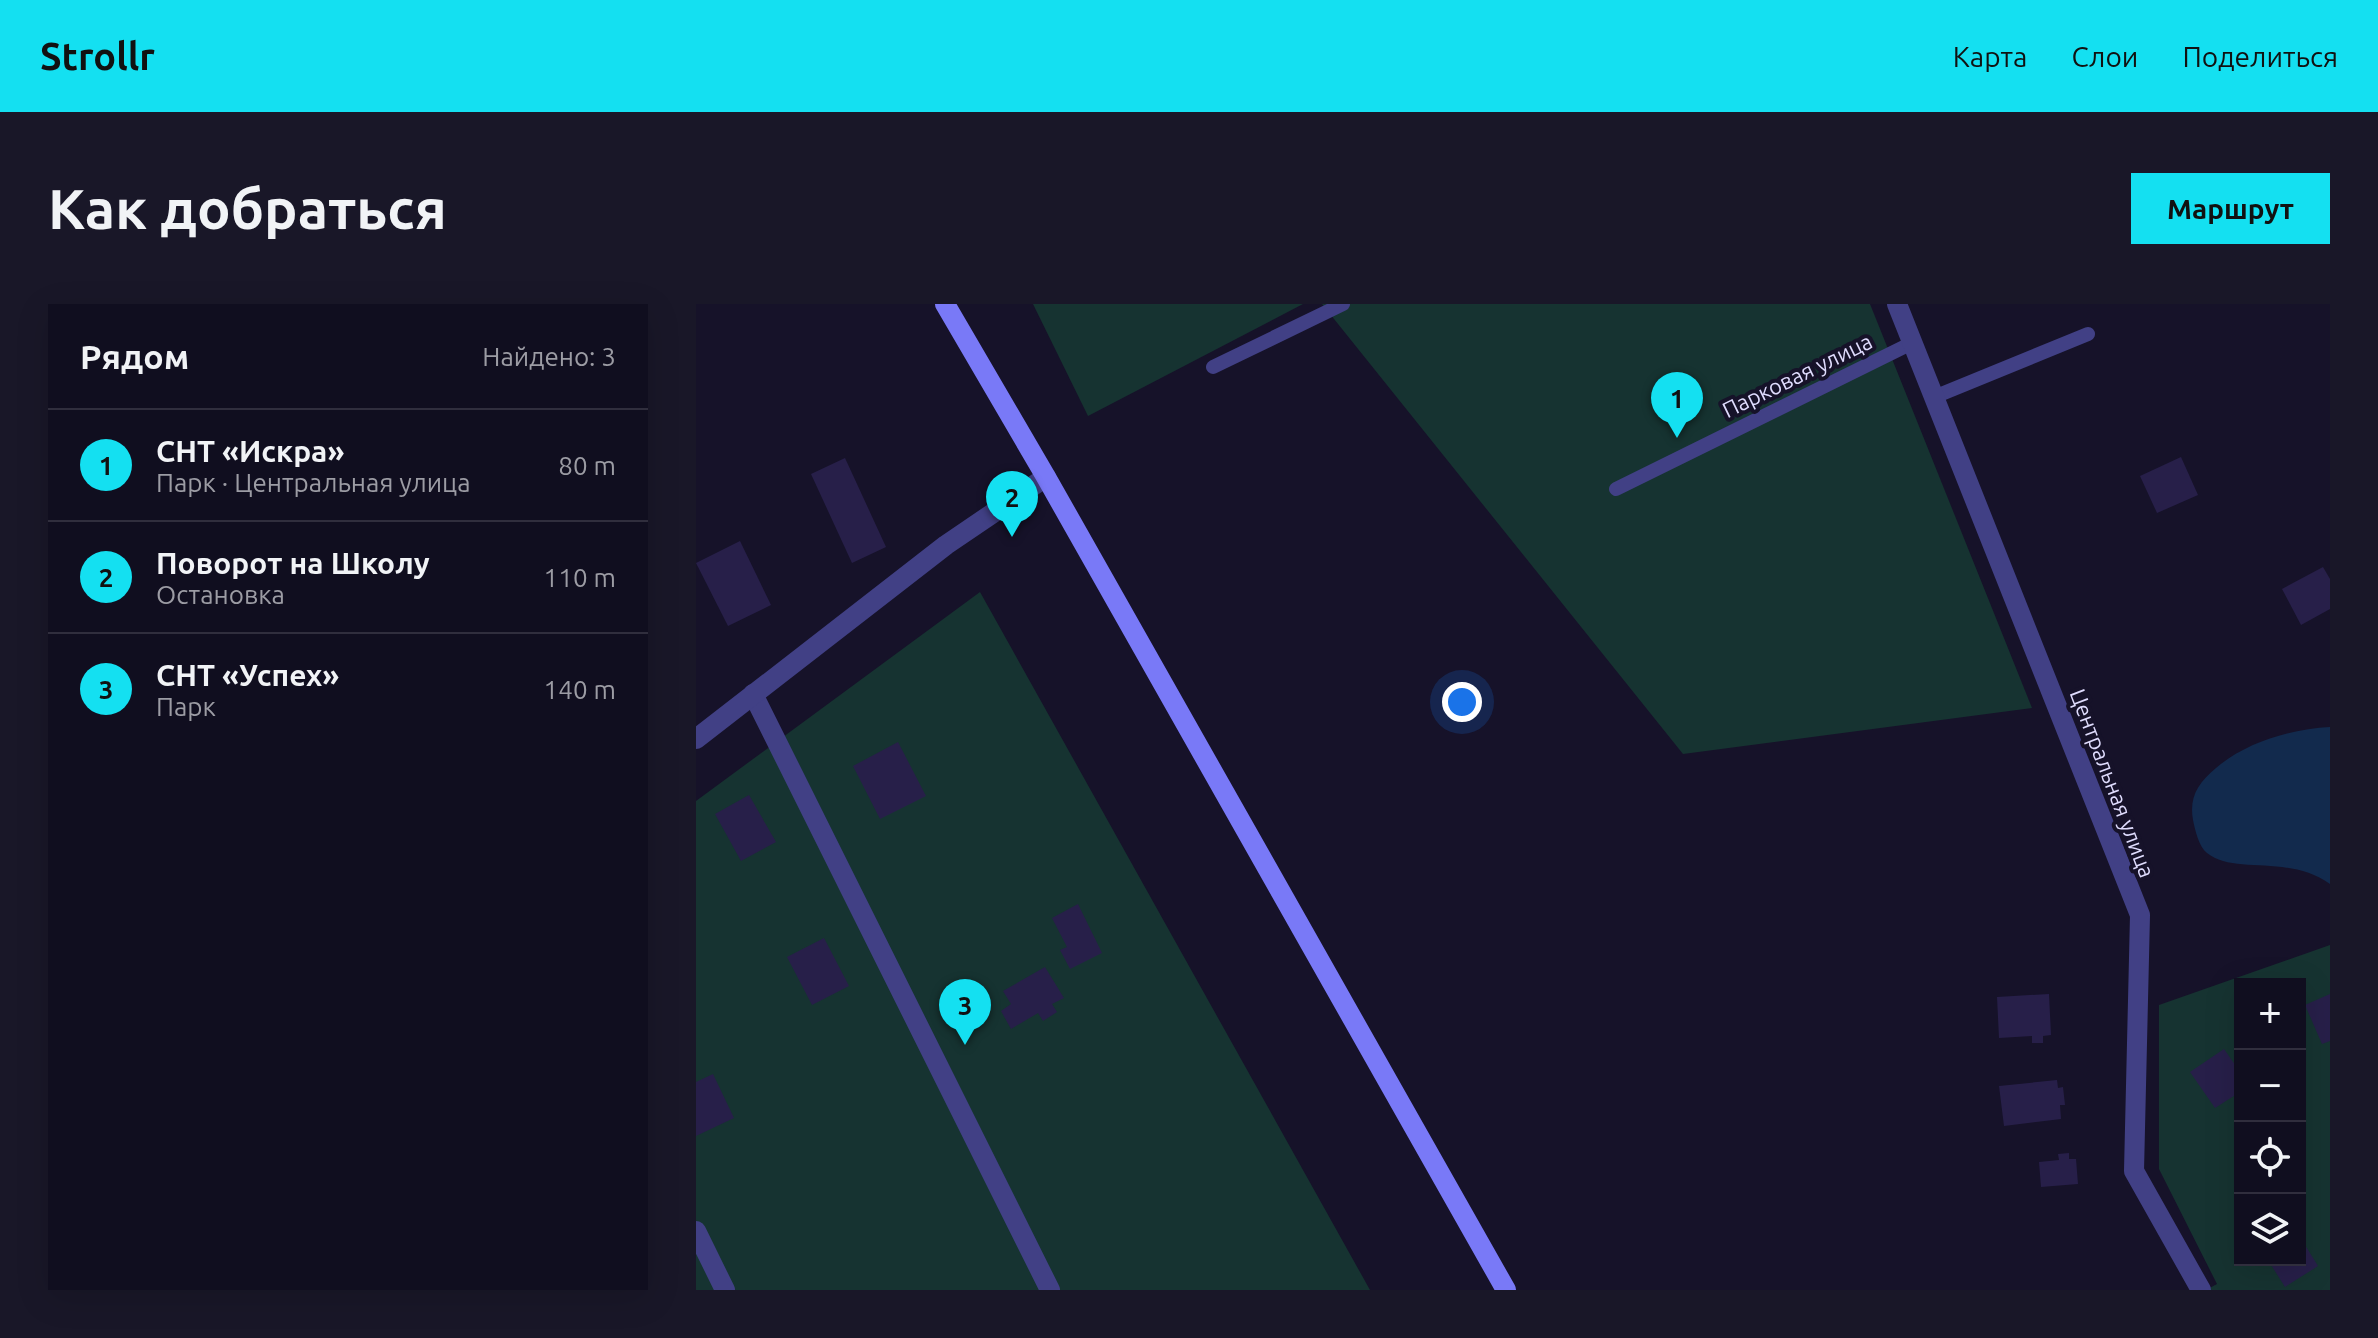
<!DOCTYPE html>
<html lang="ru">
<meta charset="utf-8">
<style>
:root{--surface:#100e1f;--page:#191728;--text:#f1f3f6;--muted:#9c9ca4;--line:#302e3d;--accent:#14e0f1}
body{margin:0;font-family:Ubuntu,sans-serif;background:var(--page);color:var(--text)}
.controls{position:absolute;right:24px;bottom:24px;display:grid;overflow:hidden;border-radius:0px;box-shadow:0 8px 32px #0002}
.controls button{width:72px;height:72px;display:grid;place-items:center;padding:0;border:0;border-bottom:2px solid var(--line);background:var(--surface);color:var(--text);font:40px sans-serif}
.you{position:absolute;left:766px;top:398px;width:28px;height:28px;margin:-20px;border:6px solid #fff;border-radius:50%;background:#1a73e8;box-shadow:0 0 0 12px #1a73e833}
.badge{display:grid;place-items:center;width:52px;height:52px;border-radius:50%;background:var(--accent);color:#111;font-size:26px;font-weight:700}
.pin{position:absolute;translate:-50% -66px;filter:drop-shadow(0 2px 4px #0008)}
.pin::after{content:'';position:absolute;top:42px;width:28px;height:24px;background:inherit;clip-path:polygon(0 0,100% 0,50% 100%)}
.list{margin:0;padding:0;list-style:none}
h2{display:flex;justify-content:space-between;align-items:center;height:104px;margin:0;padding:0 32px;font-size:34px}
h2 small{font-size:26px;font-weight:400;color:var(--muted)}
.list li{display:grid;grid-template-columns:52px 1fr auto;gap:24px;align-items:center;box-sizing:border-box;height:112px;padding:0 32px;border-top:2px solid var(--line)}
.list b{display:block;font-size:30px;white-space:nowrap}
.list p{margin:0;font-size:26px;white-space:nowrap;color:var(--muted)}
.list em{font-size:26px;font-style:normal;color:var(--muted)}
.icon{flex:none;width:44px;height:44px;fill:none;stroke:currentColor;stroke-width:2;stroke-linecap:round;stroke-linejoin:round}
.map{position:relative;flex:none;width:1634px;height:986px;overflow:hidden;border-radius:0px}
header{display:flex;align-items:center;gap:48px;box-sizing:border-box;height:112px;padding:0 40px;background:var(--accent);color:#111}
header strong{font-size:38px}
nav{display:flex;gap:44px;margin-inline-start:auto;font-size:28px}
.intro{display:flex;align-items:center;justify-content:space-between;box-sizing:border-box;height:192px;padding:0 48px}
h1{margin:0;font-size:56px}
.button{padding:20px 36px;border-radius:0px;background:var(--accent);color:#111;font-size:28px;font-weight:700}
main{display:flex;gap:48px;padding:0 48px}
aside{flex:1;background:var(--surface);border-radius:0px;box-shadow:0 8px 32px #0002}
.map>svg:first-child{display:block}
.green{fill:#163331;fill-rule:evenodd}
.water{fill:#122a4d}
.building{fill:#271f49}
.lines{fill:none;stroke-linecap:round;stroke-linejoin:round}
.lane{stroke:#414085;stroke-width:14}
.street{stroke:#414085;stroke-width:20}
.secondary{stroke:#7979f7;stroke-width:20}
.labels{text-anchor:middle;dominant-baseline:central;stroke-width:8;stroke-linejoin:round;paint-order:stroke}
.street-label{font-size:22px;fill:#dfdcfd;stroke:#161229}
</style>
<header>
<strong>Strollr</strong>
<nav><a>Карта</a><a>Слои</a><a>Поделиться</a></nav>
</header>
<div class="intro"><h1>Как добраться</h1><a class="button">Маршрут</a></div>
<main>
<aside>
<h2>Рядом<small>Найдено: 3</small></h2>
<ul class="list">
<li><span class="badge">1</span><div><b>СНТ «Искра»</b><p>Парк · Центральная улица</p></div><em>80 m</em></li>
<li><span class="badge">2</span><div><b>Поворот на Школу</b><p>Остановка</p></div><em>110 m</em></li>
<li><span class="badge">3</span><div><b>СНТ «Успех»</b><p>Парк</p></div><em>140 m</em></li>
</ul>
</aside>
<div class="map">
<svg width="1634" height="986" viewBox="0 0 1634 986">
<rect width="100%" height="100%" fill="#161229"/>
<!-- green -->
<g class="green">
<path d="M337 0H607L392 112Z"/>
<path d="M626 0H1174L1336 404 987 450Z"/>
<path d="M284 288 674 986H0V497Z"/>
<path d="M1634 641V986H1510L1521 980 1463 865V701ZM1544 680H1604V956H1544Z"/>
</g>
<!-- water -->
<path class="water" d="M1634 423V580C1592 550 1538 571 1511 549 1503 543 1499 526 1497 516 1493 493 1502 479 1520 464 1550 438 1595 425 1634 423Z"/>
<!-- building -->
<g class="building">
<path d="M1485 153 1502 191 1461 209 1444 172Z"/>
<path d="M149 154 190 243 156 259 115 170Z"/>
<path d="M44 237 75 301 32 322 0 259Z"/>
<path d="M1627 263 1634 275V305L1605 321 1586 285Z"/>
<path d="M202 438 230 492 184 515 157 462Z"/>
<path d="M53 491 80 538 45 557 19 510Z"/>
<path d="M382 600 406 649 374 665 364 646 371 643 356 614Z"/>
<path d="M128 634 153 682 116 701 91 653Z"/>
<path d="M349 663 368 694 356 700 361 708 347 717 342 709 315 725 305 707 315 700 307 687Z"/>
<path d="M1353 690 1355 731 1347 732V739H1336V732L1303 734 1301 693Z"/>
<path d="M1634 690V737L1626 740 1609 701Z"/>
<path d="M1528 745 1544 768V788L1519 804 1494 768Z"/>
<path d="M17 770 38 814 0 832V778Z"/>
<path d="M1361 776 1362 784 1367 783 1369 801H1364L1365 815 1308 822 1303 782Z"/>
<path d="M1373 849V855H1380L1382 880 1345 883 1343 858 1363 856 1362 850Z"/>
<path d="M1604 933 1622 962 1589 983 1572 956H1604Z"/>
</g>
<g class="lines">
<!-- lane -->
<g class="lane">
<path d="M517 63 647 0"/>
<path d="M1238 93 1392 30"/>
<path d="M920 185 1216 39"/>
</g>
<!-- street -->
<g class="street">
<path d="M1201 0 1444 611 1438 867 1505 986"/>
<path d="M57 390 354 986"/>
<path d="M0 435 250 241 350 173"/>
<path d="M0 927 29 986"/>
</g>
<!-- secondary -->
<path class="secondary" d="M249 0 350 173 810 986"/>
</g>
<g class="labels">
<!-- street labels -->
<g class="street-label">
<text transform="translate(1101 71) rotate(-26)">Парковая улица</text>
<text transform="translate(1417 479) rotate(69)">Центральная улица</text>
</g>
</g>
</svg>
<div class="controls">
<button>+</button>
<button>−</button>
<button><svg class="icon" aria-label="locate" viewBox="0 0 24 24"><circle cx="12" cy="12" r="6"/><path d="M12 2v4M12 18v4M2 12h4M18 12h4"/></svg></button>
<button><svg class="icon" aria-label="layers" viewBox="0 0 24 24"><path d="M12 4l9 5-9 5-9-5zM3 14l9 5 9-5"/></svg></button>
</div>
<div class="you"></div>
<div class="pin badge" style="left:981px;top:134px">1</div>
<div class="pin badge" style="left:316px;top:233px">2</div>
<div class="pin badge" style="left:269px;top:741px">3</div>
</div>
</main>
